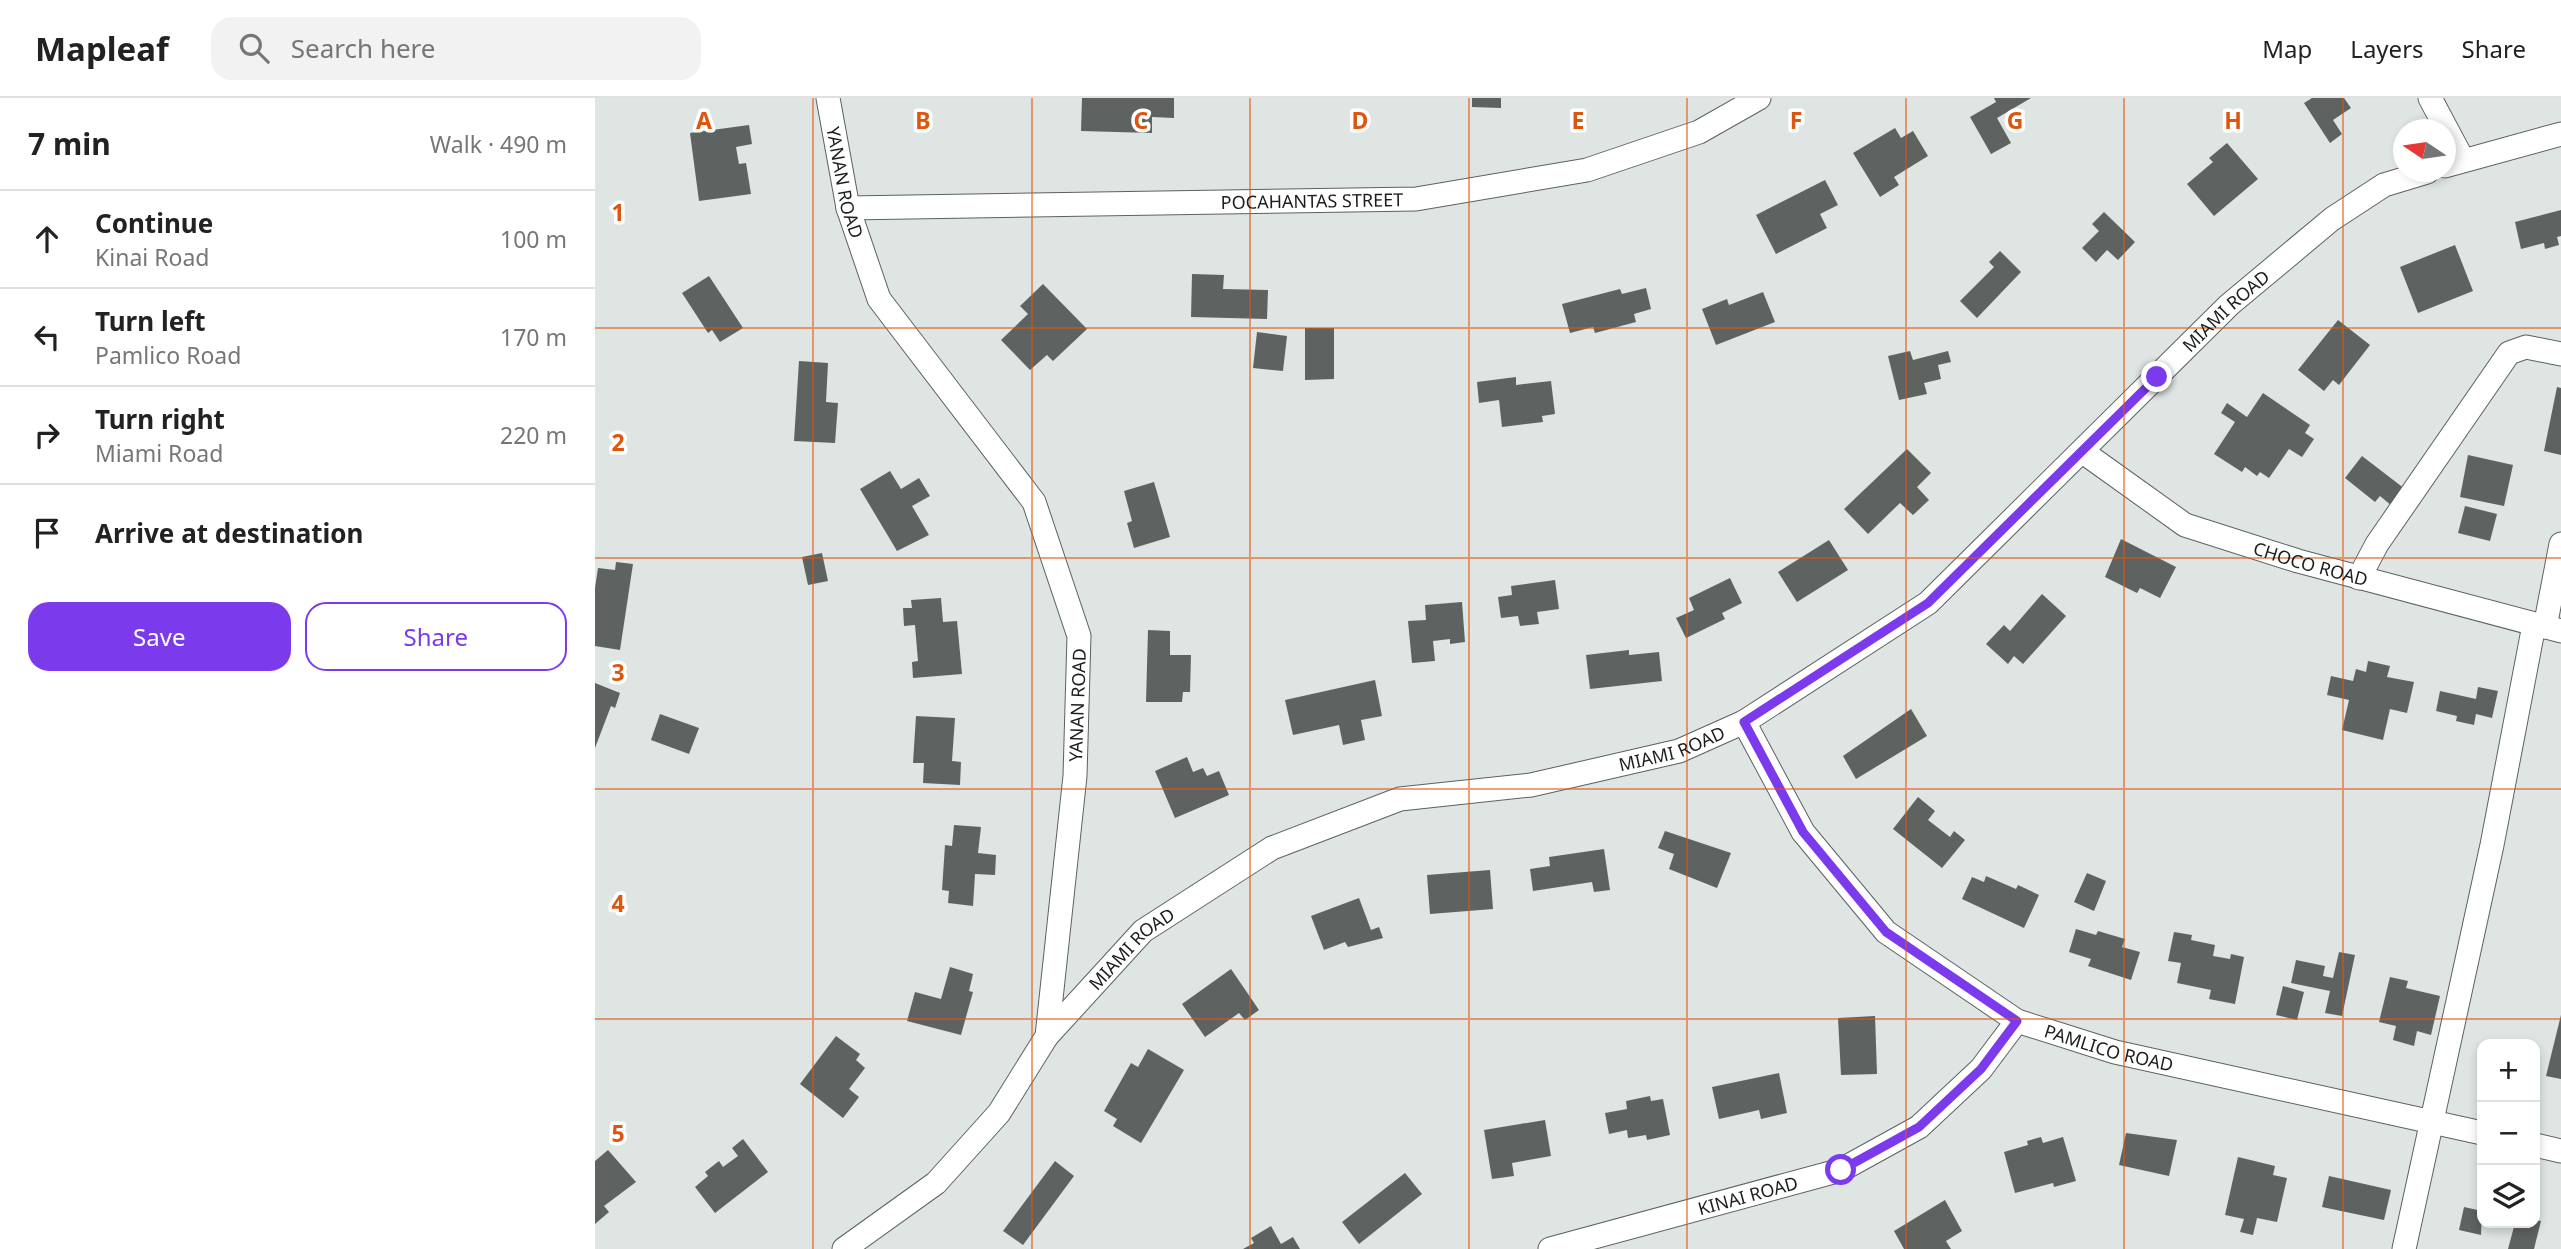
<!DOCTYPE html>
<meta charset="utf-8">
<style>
:root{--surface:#fff;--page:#f2f2f2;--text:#222;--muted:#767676;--line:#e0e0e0;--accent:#7c3aed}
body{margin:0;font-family:"Noto Sans",sans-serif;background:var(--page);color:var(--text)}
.controls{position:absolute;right:21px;bottom:21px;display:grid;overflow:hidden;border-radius:14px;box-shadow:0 4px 10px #0003}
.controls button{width:63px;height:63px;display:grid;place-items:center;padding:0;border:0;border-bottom:2px solid var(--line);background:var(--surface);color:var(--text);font:35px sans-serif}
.compass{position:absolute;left:1798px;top:21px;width:63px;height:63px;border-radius:50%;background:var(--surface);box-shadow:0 4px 10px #0003;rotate:283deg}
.stop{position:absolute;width:21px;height:21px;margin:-16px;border:5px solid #7c3aed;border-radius:50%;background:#fff}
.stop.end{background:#7c3aed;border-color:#fff;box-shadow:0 2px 7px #0008}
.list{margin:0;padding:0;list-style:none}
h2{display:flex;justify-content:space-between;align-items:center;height:91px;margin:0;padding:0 28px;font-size:30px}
h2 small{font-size:23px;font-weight:400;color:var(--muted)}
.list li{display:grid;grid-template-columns:46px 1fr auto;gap:21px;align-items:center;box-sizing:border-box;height:98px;padding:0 28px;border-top:2px solid var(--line)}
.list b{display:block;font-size:26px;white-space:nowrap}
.list p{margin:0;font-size:23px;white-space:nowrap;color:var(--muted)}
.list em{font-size:23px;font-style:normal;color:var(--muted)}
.actions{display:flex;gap:14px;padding:21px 28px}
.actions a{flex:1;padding:16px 0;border:2px solid var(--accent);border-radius:21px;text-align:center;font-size:24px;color:var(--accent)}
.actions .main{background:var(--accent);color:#fff}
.icon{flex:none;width:38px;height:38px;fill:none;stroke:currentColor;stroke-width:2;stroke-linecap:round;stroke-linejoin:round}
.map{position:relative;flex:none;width:1966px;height:1151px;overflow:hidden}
header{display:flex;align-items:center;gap:42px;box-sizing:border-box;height:98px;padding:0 35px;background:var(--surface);border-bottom:2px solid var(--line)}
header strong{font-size:33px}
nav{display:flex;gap:38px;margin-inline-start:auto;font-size:24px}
.search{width:490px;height:63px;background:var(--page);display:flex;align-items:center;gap:18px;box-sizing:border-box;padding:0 24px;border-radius:21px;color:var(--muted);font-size:26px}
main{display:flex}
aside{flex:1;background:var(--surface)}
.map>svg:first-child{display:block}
.building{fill:#5e6362}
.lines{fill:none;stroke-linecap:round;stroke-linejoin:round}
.minor-casing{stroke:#5c6160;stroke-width:25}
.minor{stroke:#fff;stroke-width:23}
.route{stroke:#7c3aed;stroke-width:9}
.grid{fill:none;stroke:#de560d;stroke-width:2;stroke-opacity:0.55}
.labels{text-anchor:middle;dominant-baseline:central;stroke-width:7;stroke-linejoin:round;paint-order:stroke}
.street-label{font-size:18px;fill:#1c1e1e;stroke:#fff}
.grid-label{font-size:23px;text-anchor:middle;font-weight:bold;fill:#de560d;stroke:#fff;stroke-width:7;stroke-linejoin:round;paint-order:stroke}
</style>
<header>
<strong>Mapleaf</strong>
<div class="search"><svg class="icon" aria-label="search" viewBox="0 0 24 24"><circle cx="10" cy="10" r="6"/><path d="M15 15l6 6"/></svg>Search here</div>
<nav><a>Map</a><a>Layers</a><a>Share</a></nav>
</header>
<main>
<aside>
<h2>7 min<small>Walk · 490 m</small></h2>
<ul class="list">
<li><svg class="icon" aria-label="ahead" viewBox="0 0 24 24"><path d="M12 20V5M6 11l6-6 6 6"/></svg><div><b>Continue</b><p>Kinai Road</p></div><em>100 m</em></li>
<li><svg class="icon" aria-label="left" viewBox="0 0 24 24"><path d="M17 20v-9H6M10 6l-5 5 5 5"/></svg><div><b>Turn left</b><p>Pamlico Road</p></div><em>170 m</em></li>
<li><svg class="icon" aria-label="right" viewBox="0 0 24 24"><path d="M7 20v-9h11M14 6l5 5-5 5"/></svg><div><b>Turn right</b><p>Miami Road</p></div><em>220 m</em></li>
<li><svg class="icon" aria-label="arrive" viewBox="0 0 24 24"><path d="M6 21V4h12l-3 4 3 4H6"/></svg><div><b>Arrive at destination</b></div></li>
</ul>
<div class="actions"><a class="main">Save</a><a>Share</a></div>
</aside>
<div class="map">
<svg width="1966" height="1151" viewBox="0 0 1966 1151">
<rect width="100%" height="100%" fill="#dfe5e3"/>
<!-- building -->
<g class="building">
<path d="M487 0H579V20L557 19V35L486 33Z"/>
<path d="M877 0H906V10L877 9Z"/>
<path d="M1399 0H1436L1402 20 1416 45 1396 56 1375 19 1401 4Z"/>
<path d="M1717 0H1749L1756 10 1738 22 1747 36 1735 45 1709 5Z"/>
<path d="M154 27 157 46 141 49 144 66 151 65 156 96 104 103 95 35Z"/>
<path d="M1300 30 1306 40 1318 33 1333 58 1299 79 1304 87 1285 99 1258 55Z"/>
<path d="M1632 45 1663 81 1619 118 1592 86 1618 64 1614 60Z"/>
<path d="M1230 82 1243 107 1225 116 1232 130 1181 156 1161 117Z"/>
<path d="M1966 112V138L1962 139 1964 147 1950 151 1949 145 1926 151 1920 124Z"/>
<path d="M1509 114 1540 144 1523 162 1512 152 1501 164 1487 150 1504 133 1497 126Z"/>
<path d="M1860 147 1878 193 1823 215 1805 169Z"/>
<path d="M1405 153 1426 174 1382 220 1365 203 1399 169 1394 164Z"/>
<path d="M597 176 629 177 628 191 673 192 672 221 596 219Z"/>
<path d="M114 178 148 230 125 244 117 232 113 235 87 195Z"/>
<path d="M448 186 492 231 458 263 452 257 435 272 406 242 433 216 425 208Z"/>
<path d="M1051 190 1056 211 1039 216 1041 224 1000 235 998 229 975 235 967 206 1025 191 1027 196Z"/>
<path d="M1168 194 1180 224 1121 247 1107 211 1132 201 1134 207Z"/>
<path d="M1743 222 1775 247 1744 287 1738 282 1729 293 1703 272Z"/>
<path d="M710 230H739V281L710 282Z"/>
<path d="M662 234 692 238 688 273 658 270Z"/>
<path d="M1315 253 1318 262 1353 253 1356 264 1343 267 1346 281 1329 285 1332 296 1304 302 1293 258Z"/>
<path d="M204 263 233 265 231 304 243 305 240 345 199 343Z"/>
<path d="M921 279V287L956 283 960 316 947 318 948 324 907 329 904 302 884 305 882 284Z"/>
<path d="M1962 289 1966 290V357L1949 353Z"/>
<path d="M1668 295 1715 327 1710 335 1719 341 1707 359 1694 351 1674 380 1665 374 1662 378 1650 369 1647 374 1619 356 1640 324 1626 315 1632 305 1652 319Z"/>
<path d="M1312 351 1336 375 1322 389 1334 402 1318 417 1305 405 1273 436 1249 411Z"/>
<path d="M1873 357 1918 367 1909 408 1865 399Z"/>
<path d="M1767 358 1810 391 1797 408 1785 398 1780 404 1750 380Z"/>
<path d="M295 373 306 391 324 380 335 398 317 408 334 437 302 453 265 391Z"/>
<path d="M559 384 575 439 539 450 532 425 537 423 529 393Z"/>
<path d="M1870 408 1902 416 1895 443 1863 435Z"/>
<path d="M1526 441 1581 469 1565 500 1545 490 1542 495 1510 479Z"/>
<path d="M1234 442 1253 472 1202 504 1183 474Z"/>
<path d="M227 455 233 483 213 487 207 459Z"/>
<path d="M21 464 38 466 25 552 0 548V490L3 470 20 472Z"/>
<path d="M1135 480 1147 505 1127 515 1130 521 1091 540 1081 520 1099 512 1094 500Z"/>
<path d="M960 482 964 511 942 514 944 526 925 528 923 518 906 520 903 499 917 497 916 488Z"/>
<path d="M1447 496 1471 518 1428 566 1419 558 1413 566 1391 546 1409 527 1415 533Z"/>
<path d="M346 500 348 524 362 523 367 576 318 580 317 564 323 563 320 527 309 528 308 510H317L316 502Z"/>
<path d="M867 504 870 544 855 546V541L838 543 840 563 817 565 813 523 831 522 830 507Z"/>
<path d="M553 532 575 533V557H596L595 594H588L587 604H551Z"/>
<path d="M1034 552V557L1064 554 1067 583 995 591 991 557Z"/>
<path d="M1773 563 1795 568 1792 579 1819 584 1812 615 1795 611 1788 642 1747 632 1754 602 1732 597 1736 578 1758 583 1761 571 1771 574Z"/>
<path d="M780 582 787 618 766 622 770 642 748 647 744 627 698 637 690 602Z"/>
<path d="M0 585 25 595 20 610 16 608 0 650Z"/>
<path d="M1883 589 1903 593 1897 620 1881 616 1879 627 1861 623 1862 618 1841 613 1845 593 1881 601Z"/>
<path d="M1316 611 1332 638 1261 681 1248 658Z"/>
<path d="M65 616 104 630 94 656 56 642Z"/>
<path d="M321 618 360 620 357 663 366 664 365 687 328 685 329 665H318Z"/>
<path d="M592 659 598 674 608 670 612 678 624 673 634 697 580 720 560 673Z"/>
<path d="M1323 699 1340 713 1333 722 1355 739 1359 733 1370 742 1347 770 1298 731Z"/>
<path d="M359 727 386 729 383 755 401 757 400 777 380 776 378 808 353 805 354 793 347 792 350 747 357 748Z"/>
<path d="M1070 733 1136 755 1122 790 1074 771 1079 756 1063 750Z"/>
<path d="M1009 751 1015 792 999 794 997 784 938 793 935 771 955 768 954 759Z"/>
<path d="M895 772 898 811 835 816 832 777Z"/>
<path d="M1492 775 1511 783 1499 813 1479 804Z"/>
<path d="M1391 778 1421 791 1423 787 1444 797 1429 830 1367 801 1377 779 1389 784Z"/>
<path d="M764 800 776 832 784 829 788 840 753 849 750 844 729 852 716 818Z"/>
<path d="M1481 831 1501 837 1503 833 1530 841 1527 849 1545 854 1536 882 1493 868 1496 861 1474 854Z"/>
<path d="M1579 834 1597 837 1596 842 1620 847 1618 858 1635 861 1636 856 1649 859 1640 906 1614 901 1616 892 1582 885 1586 865 1573 863Z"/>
<path d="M1744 854 1760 857 1747 918 1730 915 1735 893 1696 885 1701 862 1730 868 1728 878 1738 880Z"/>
<path d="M355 869 378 876 374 893 378 894 366 937 312 923 320 894 346 901Z"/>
<path d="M636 871 664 912 650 922 644 915 610 939 587 906Z"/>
<path d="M1795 879 1813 883 1811 890 1845 898 1836 937 1822 933 1819 948 1798 942 1801 928 1784 924Z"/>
<path d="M1688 888 1709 894 1702 922 1681 917Z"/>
<path d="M1966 917V981L1951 978Z"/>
<path d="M1280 918 1282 976 1246 977 1243 920Z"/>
<path d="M241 938 265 956 261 962 270 970 254 991 264 999 248 1020 205 986Z"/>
<path d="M553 951 589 972 546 1045 518 1028 522 1021 509 1013 536 965 543 969Z"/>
<path d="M1184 975 1192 1015 1166 1021 1164 1012 1124 1021 1117 989Z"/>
<path d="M1055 998 1056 1003 1068 1001 1075 1037 1052 1042 1051 1037 1033 1040 1032 1032 1014 1036 1010 1015 1032 1011 1031 1003Z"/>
<path d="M950 1022 956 1058 917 1065 919 1078 897 1081 889 1032Z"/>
<path d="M1531 1035 1582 1042 1574 1078 1524 1067Z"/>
<path d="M1446 1039 1448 1045 1468 1039 1481 1083 1459 1089 1458 1085 1420 1095 1409 1054 1433 1047 1432 1043Z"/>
<path d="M148 1041 173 1074 120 1115 100 1089 113 1078 110 1074 124 1063 128 1069 143 1058 137 1050Z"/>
<path d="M13 1052 41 1084 9 1108 14 1114 0 1126V1063Z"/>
<path d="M1643 1059 1680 1068 1678 1077 1692 1080 1682 1124 1662 1120 1658 1137 1645 1134 1649 1121 1630 1117Z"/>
<path d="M460 1063 479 1078 428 1147 408 1133Z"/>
<path d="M810 1075 827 1096 764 1146 747 1124Z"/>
<path d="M1734 1078 1796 1092 1789 1122 1727 1109Z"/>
<path d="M1350 1102 1367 1133 1351 1143 1356 1151H1309L1299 1133Z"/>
<path d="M1869 1109 1887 1113 1886 1137 1864 1132Z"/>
<path d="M1940 1122 1946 1123 1939 1151H1913L1920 1125H1940Z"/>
<path d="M676 1128 686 1146 698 1139 705 1151H648L659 1145 656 1140Z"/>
</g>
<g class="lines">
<!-- minor casing -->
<g class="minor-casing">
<g id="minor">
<path id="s1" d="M233 0 253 110 284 201 439 404 484 538 480 678 452 938 404 1015 341 1085 249 1151"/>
<path d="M1835 0 1868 62"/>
<path d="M1850 68 1966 36"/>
<path id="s2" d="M253 110 821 101 992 72 1104 34 1164 0"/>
<path id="s3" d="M1488 354 1590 427 1703 463 1966 533"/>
<path d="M1764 480 1782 446 1914 255 1931 249 1966 256"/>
<path d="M1950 529 1966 446"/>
<path id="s4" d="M1149 624 1208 734 1291 834 1422 923 1520 954 1887 1035"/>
<path id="s5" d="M452 938 548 833 677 750 805 701 936 687 1084 653 1149 624 1333 505 1634 207 1737 121 1789 87 1832 74"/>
<path d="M1940 1047 1966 1053"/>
<path id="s6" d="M955 1151 1246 1072 1324 1029 1386 971 1422 923"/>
<path d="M1809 1151 1897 747 1939 527"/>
</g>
</g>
<!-- minor -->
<use href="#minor" class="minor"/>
</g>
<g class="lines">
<!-- route -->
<path class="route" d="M1246 1072 1324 1029 1386 971 1422 923 1291 834 1208 734 1149 624 1333 505 1562 279"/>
</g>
<!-- grid -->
<path class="grid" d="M218 0V1151M437 0V1151M655 0V1151M874 0V1151M1092 0V1151M1311 0V1151M1529 0V1151M1748 0V1151M0 230H1966M0 460H1966M0 691H1966M0 921H1966"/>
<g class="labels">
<!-- street labels -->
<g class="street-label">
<text stroke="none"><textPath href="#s1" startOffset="86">YANAN ROAD</textPath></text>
<text stroke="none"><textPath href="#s2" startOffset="464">POCAHANTAS STREET</textPath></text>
<text stroke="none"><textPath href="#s5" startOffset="1424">MIAMI ROAD</textPath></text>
<text stroke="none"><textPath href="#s3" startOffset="257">CHOCO ROAD</textPath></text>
<text transform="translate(482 607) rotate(-88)">YANAN ROAD</text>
<text stroke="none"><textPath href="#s5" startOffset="710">MIAMI ROAD</textPath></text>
<text stroke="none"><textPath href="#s5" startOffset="122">MIAMI ROAD</textPath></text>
<text stroke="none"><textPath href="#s4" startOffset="509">PAMLICO ROAD</textPath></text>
<text stroke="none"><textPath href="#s6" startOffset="205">KINAI ROAD</textPath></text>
</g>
</g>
<g class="grid-label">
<text x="109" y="31">A</text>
<text x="328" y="31">B</text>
<text x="546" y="31">C</text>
<text x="765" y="31">D</text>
<text x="983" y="31">E</text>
<text x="1201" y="31">F</text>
<text x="1420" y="31">G</text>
<text x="1638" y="31">H</text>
<text x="23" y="123">1</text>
<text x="23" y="353">2</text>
<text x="23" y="583">3</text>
<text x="23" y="814">4</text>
<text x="23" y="1044">5</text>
</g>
</svg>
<div class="controls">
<button>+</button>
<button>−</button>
<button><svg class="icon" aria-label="layers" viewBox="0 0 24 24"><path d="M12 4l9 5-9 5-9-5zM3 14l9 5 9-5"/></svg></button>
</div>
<svg class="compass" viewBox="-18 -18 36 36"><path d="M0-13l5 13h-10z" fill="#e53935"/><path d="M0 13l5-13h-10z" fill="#767676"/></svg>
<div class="stop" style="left:1246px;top:1072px"></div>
<div class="stop end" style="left:1562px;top:279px"></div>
</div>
</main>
